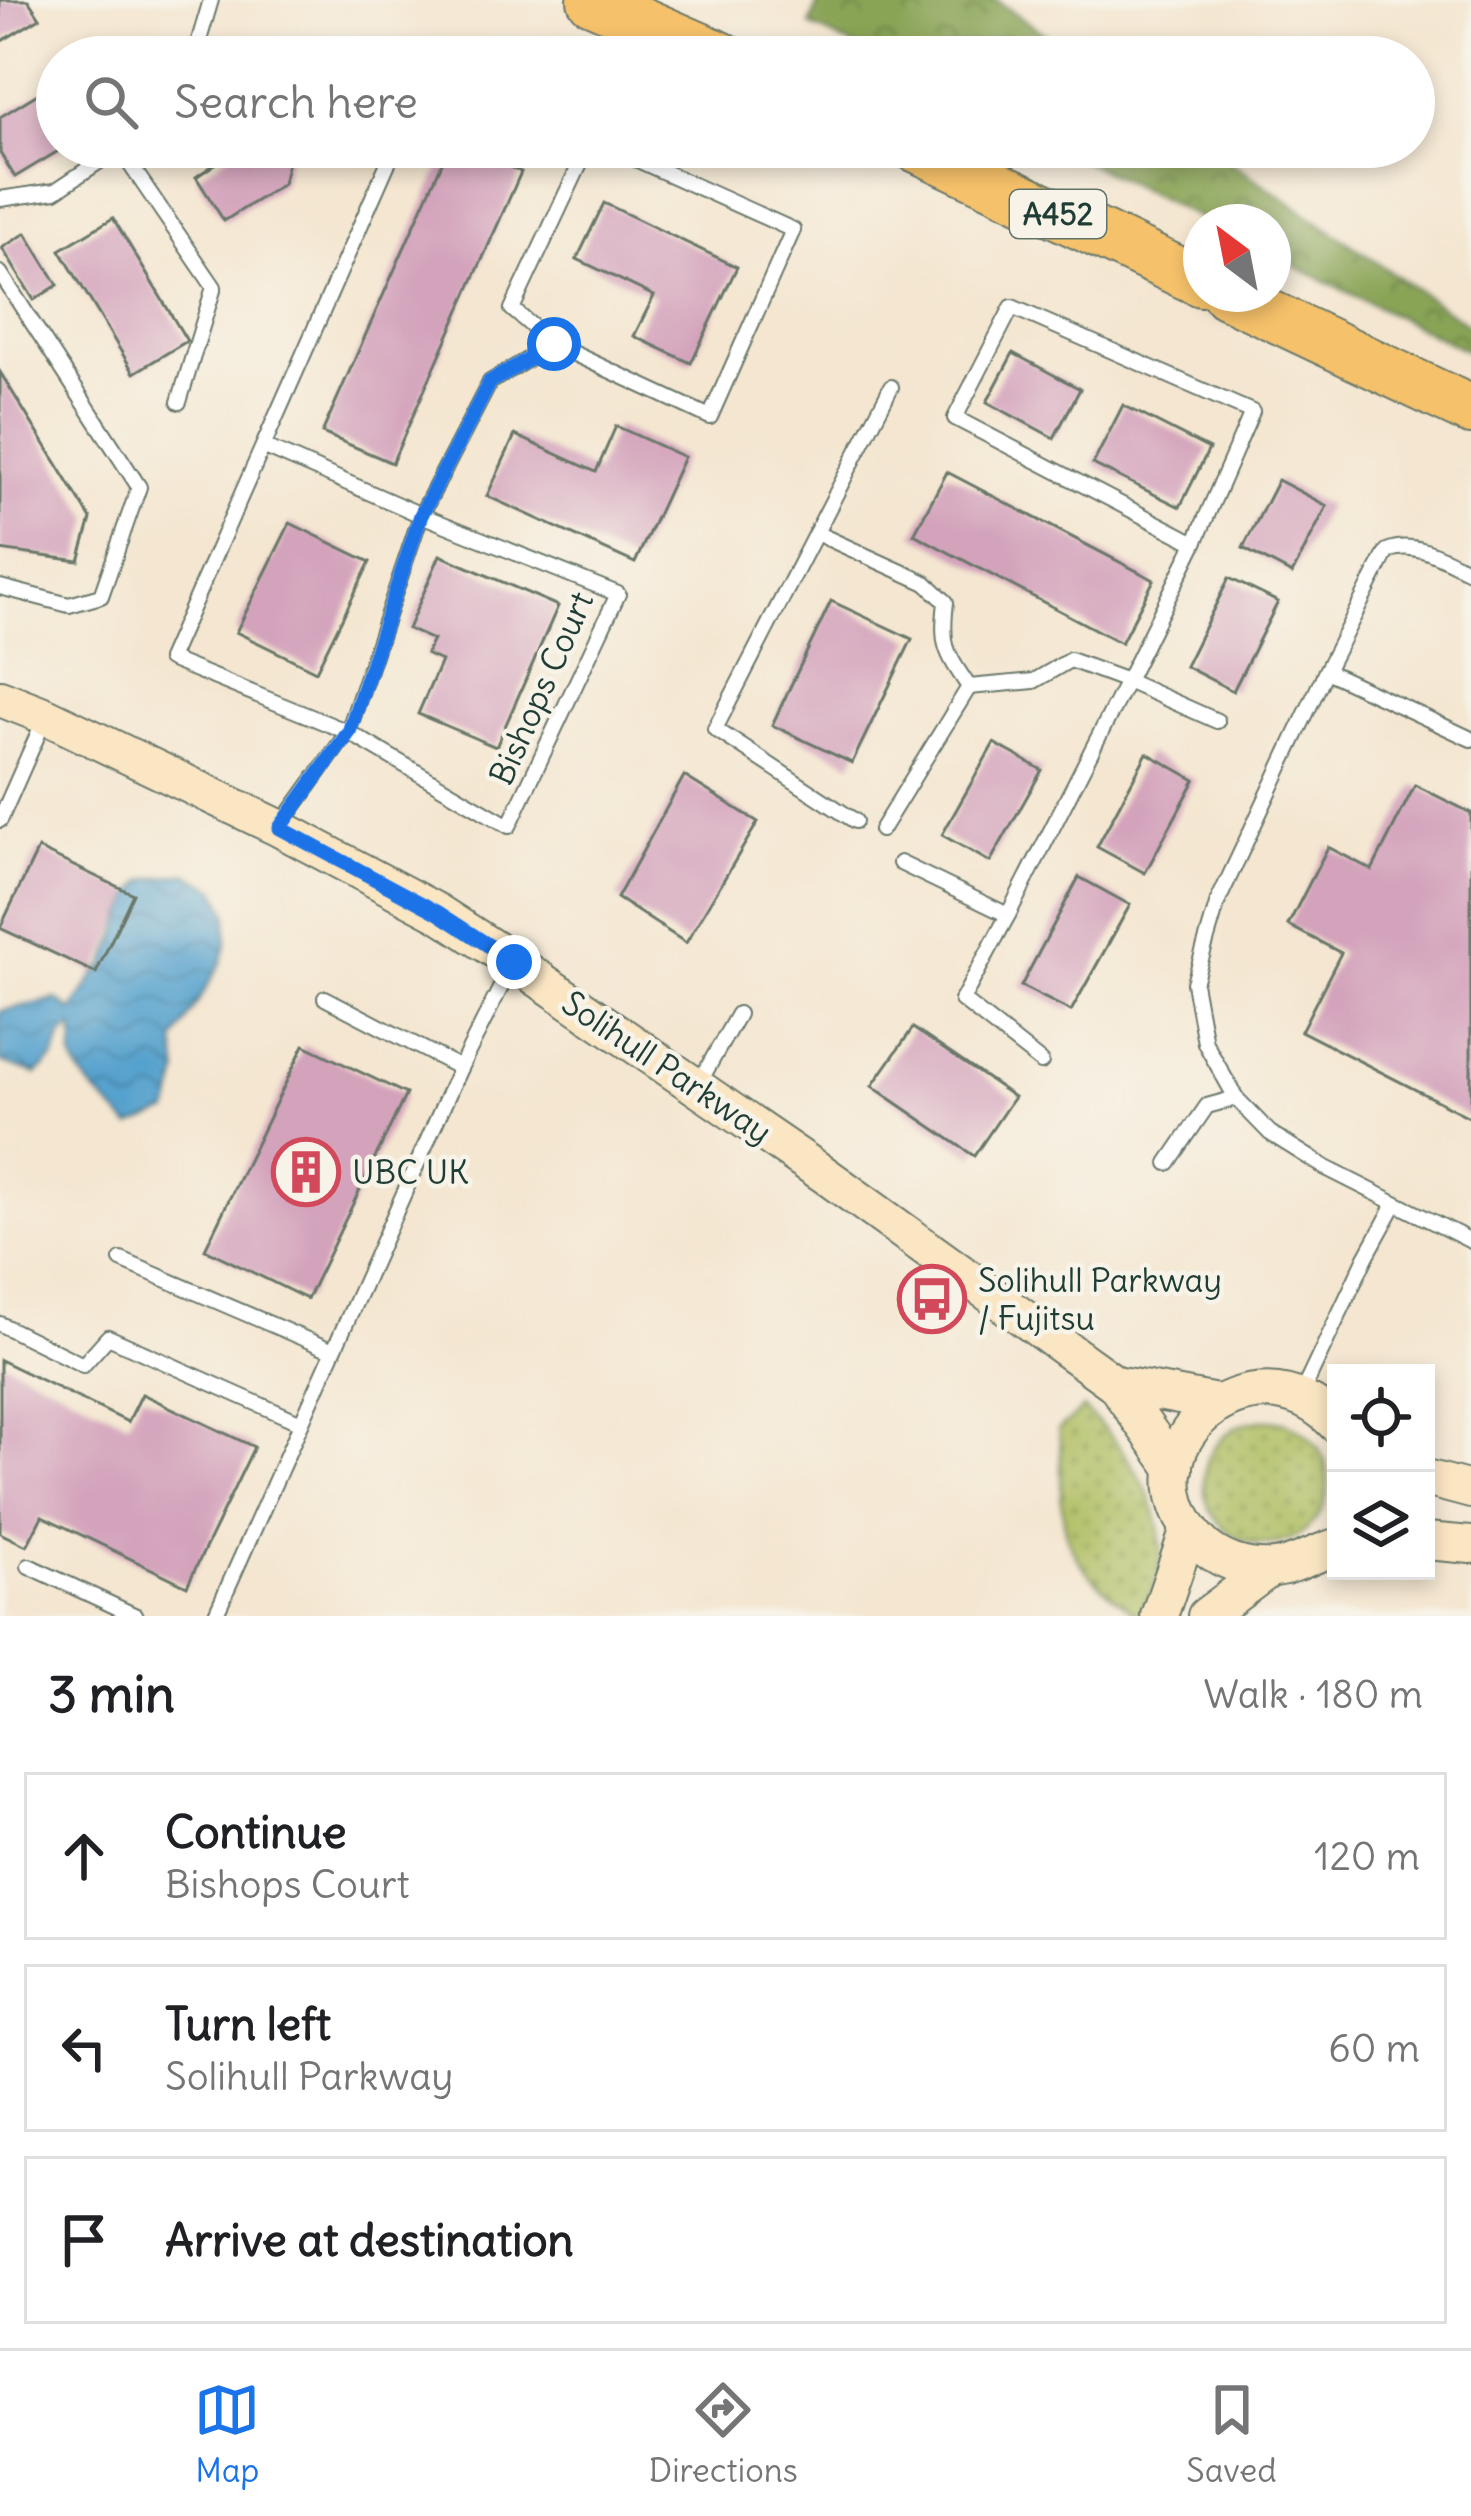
<!DOCTYPE html>
<meta charset="utf-8">
<style>
:root{--surface:#fff;--page:#f6f6f6;--text:#202124;--muted:#757577;--line:#e0e0e0;--accent:#1a73e8}
body{margin:0;font-family:Delius,sans-serif;background:var(--page);color:var(--text)}
.controls{position:absolute;right:36px;bottom:36px;display:grid;overflow:hidden;border-radius:0px;box-shadow:0 6px 18px #0003}
.controls button{width:108px;height:108px;display:grid;place-items:center;padding:0;border:0;border-bottom:3px solid var(--line);background:var(--surface);color:var(--text);font:60px sans-serif}
.compass{position:absolute;left:1183px;top:204px;width:108px;height:108px;border-radius:50%;background:var(--surface);box-shadow:0 6px 18px #0003;rotate:328deg}
.stop{position:absolute;width:36px;height:36px;margin:-27px;border:9px solid #1a73e8;border-radius:50%;background:#fff}
.stop.end{background:#1a73e8;border-color:#fff;box-shadow:0 3px 12px #0008}
.list{margin:0;padding:0;list-style:none}
h2{display:flex;justify-content:space-between;align-items:center;height:156px;margin:0;padding:0 48px;font-size:51px}
h2 small{font-size:39px;font-weight:400;color:var(--muted)}
.list li{display:grid;grid-template-columns:78px 1fr auto;gap:36px;align-items:center;box-sizing:border-box;height:168px;margin:0 24px 24px;padding:0 24px;border:3px solid var(--line);border-radius:0px}
.list b{display:block;font-size:45px;white-space:nowrap}
.list p{margin:0;font-size:39px;white-space:nowrap;color:var(--muted)}
.list em{font-size:39px;font-style:normal;color:var(--muted)}
.icon{flex:none;width:66px;height:66px;fill:none;stroke:currentColor;stroke-width:2;stroke-linecap:round;stroke-linejoin:round}
.map{position:relative;flex:none;width:1471px;height:1616px;overflow:hidden}
.search{position:absolute;background:var(--surface);box-shadow:0 6px 18px #0003;left:36px;right:36px;top:36px;height:132px;display:flex;align-items:center;gap:30px;box-sizing:border-box;padding:0 42px;border-radius:66px;color:var(--muted);font-size:45px}
.sheet{height:732px;background:var(--surface)}
nav{display:flex;justify-content:space-around;align-items:center;box-sizing:border-box;height:168px;border-top:3px solid var(--line);background:var(--surface);font-size:33px;color:var(--muted)}
nav a{display:grid;justify-items:center;gap:6px}
nav .on{color:var(--accent)}
.map>svg:first-child{display:block}
.grass{fill:url(#grass-dots);stroke:#667d4a;stroke-width:3}
.forest{fill:url(#forest-crowns);stroke:#547045;stroke-width:3}
.water{fill:url(#water-waves);stroke:#3a7081;stroke-width:3}
.building{fill:#d3a2bb}
.lines{fill:none;stroke-linecap:round;stroke-linejoin:round}
.lane-casing{stroke:#6a786b;stroke-width:18}
.secondary-casing{stroke:#6a786b;stroke-width:40}
.highway-casing{stroke:#6a786b;stroke-width:52}
.lane{stroke:#fff;stroke-width:14}
.secondary{stroke:#fbe6c4;stroke-width:36}
.highway{stroke:#f5c16b;stroke-width:48}
.route{stroke:#1a73e8;stroke-width:15}
.labels{text-anchor:middle;dominant-baseline:central;stroke-width:9;stroke-linejoin:round;paint-order:stroke}
.shield{fill:#f7f3e8;stroke:#60746a;stroke-width:3}
.shield-label{font-size:30px;font-weight:bold;fill:#1f3d34}
.street-label{font-size:33px;fill:#1f3d34;stroke:#f7f3e8}
.poi-label{font-size:33px;fill:#1f3d34;stroke:#f7f3e8;text-anchor:start}
</style>
<div class="map">
<svg width="1471" height="1616" viewBox="0 0 1471 1616">
<defs>
<pattern id="grass-dots" width="8" height="8" patternUnits="userSpaceOnUse" patternTransform="scale(3)"><rect width="8" height="8" fill="#aebd60"/><path d="M2 2h.1M6 6h.1" fill="none" stroke="#8d9b50" stroke-width="1.8" stroke-linecap="round"/></pattern>
<pattern id="forest-crowns" width="20" height="18" patternUnits="userSpaceOnUse" patternTransform="scale(3)"><rect width="20" height="18" fill="#8aa456"/><path d="M2 6a3 3 0 1 1 6 0M12 15a3 3 0 1 1 6 0" fill="none" stroke="#708748"/></pattern>
<pattern id="water-waves" width="16" height="10" patternUnits="userSpaceOnUse" patternTransform="scale(3)"><rect width="16" height="10" fill="#56a2ce"/><path d="M0 5q4-4 8 0t8 0" fill="none" stroke="#4785a8"/></pattern>
</defs>
<rect width="100%" height="100%" fill="#f7f3e8"/>
<filter id="ink" filterUnits="userSpaceOnUse"><feTurbulence type="fractalNoise" baseFrequency=".00833" numOctaves="2"/><feDisplacementMap in="SourceGraphic" scale="24" xChannelSelector="R" yChannelSelector="G"/><feConvolveMatrix kernelMatrix="1 2 1 2 8 2 1 2 1" color-interpolation-filters="sRGB"/></filter>
<filter id="wash" filterUnits="userSpaceOnUse"><feTurbulence type="fractalNoise" baseFrequency=".004" numOctaves="4" result="noise"/><feDisplacementMap in="SourceGraphic" scale="48" xChannelSelector="R" yChannelSelector="G"/><feGaussianBlur stdDeviation="2.7" result="paint"/><feColorMatrix in="noise" values="0 0 0 0 0 0 0 0 0 0 0 0 0 0 0 0 0 1.4 0 .05"/><feComposite in="paint" operator="in"/></filter>
<g filter="url(#wash)">
<rect width="100%" height="100%" fill="#f4e6d0"/>
<!-- grass -->
<g class="grass">
<path d="M1083 1409C1139 1457 1194 1546 1137 1614 1086 1576 1062 1556 1061 1488 1061 1468 1062 1449 1058 1430Z"/>
<circle cx="1266" cy="1482" r="62"/>
</g>
<!-- forest -->
<g class="forest">
<path d="M819 0H996L1078 57H875L810 25Z"/>
<path d="M1056 147H1209L1471 327V353L1273 255V222H1207Z"/>
</g>
<!-- water -->
<path class="water" d="M187 873 216 889 228 914 227 943 221 963 175 1041 179 1074 169 1112 130 1127C115 1108 77 1081 73 1057 72 1047 76 1038 73 1027L61 1037 55 1057 37 1074 0 1062V1011L57 999 72 1011 96 973 105 965 133 894 144 880Z"/>
<g id="blocks">
<!-- building -->
<g class="building">
<path d="M0 0H28L40 18 0 42Z"/>
<path d="M57 82V147H65L15 177 0 153V117Z"/>
<path d="M240 147H291L283 184 224 221 196 177Z"/>
<path d="M449 147H464L521 172 392 463 322 433Z"/>
<path d="M604 203 737 267 691 363 634 336 654 296 577 259Z"/>
<path d="M113 218 187 341 134 373 60 250Z"/>
<path d="M26 233 58 285 34 300 2 248Z"/>
<path d="M1013 353 1080 389 1054 438 987 402Z"/>
<path d="M0 372 91 519 79 561 0 550Z"/>
<path d="M1123 405 1209 449 1180 507 1093 464Z"/>
<path d="M616 426 684 457 635 563 487 496 515 435 596 472Z"/>
<path d="M947 472 1154 580 1121 643 914 534Z"/>
<path d="M1278 480 1327 506 1292 574 1243 548Z"/>
<path d="M290 523 370 562 316 671 236 632Z"/>
<path d="M440 555 558 606 496 747 418 714 441 661 426 654 433 640 408 629Z"/>
<path d="M1229 578 1278 602 1233 691 1185 666Z"/>
<path d="M831 601 912 639 852 763 772 725Z"/>
<path d="M994 743 1042 770 990 862 942 835Z"/>
<path d="M1147 753 1195 780 1145 873 1097 847Z"/>
<path d="M684 776 758 822 686 943 617 898Z"/>
<path d="M1415 785 1471 813V1118L1301 1031 1341 953 1288 925 1328 847 1372 870Z"/>
<path d="M38 849 133 894 96 973 0 928Z"/>
<path d="M1079 877 1130 905 1071 1011 1021 986Z"/>
<path d="M913 1028 1014 1097 974 1156 872 1086Z"/>
<path d="M304 1045 406 1094 307 1299 205 1249Z"/>
<path d="M0 1360 128 1422 142 1394 254 1447 187 1586 42 1516 27 1546 0 1533Z"/>
</g>
</g>
</g>
<g filter="url(#ink)">
<use href="#blocks" fill-opacity="0" stroke="#6a786b" stroke-width="3"/>
<g class="lines">
<!-- lane casing -->
<g class="lane-casing">
<g id="lane">
<path d="M194 57 211 0"/>
<path d="M119 148 214 287 179 402"/>
<path d="M0 199 55 191 121 147"/>
<path d="M0 273 139 487 101 596 69 605 0 587"/>
<path d="M553 344 710 417 793 230 609 147"/>
<path d="M263 446 421 515 618 594 509 826 348 732 169 659 395 147"/>
<path d="M816 533 926 583 946 602C941 646 945 651 969 687L881 830"/>
<path d="M1326 671 1387 551C1414 539 1446 560 1471 572"/>
<path d="M969 687 1034 681 1070 660 1127 681 1195 543 1252 412 1012 307 955 418 1195 543"/>
<path d="M1471 739 1326 671 1218 901 1194 983 1205 1043 1236 1098 1270 1133 1326 1168 1471 1241"/>
<path d="M0 820 46 716"/>
<path d="M855 821 715 729 891 387"/>
<path d="M279 828 348 732 421 515 490 382 553 344 512 309 588 147"/>
<path d="M900 863 1008 915 1127 681 1217 721"/>
<path d="M1008 915 962 1000 1041 1062"/>
<path d="M325 998 460 1068"/>
<path d="M699 1083 738 1014"/>
<path d="M1168 1163 1207 1106 1236 1098"/>
<path d="M121 1260 333 1351"/>
<path d="M0 1324 83 1365 108 1337 301 1423"/>
<path d="M1300 1397 1366 1257 1395 1204"/>
<path d="M29 1566 136 1616"/>
<path d="M215 1616 460 1068 511 967"/>
</g>
</g>
<!-- secondary casing -->
<g class="secondary-casing">
<g id="secondary">
<path d="M0 698 46 716 279 828 437 912 514 962 825 1175 1115 1384 1175 1469"/>
<path d="M1115 1384 1217 1403"/>
<path d="M1336 1424C1252 1334 1118 1448 1198 1540 1217 1561 1246 1570 1274 1568 1295 1566 1315 1553 1336 1547"/>
<path d="M1426 1478 1471 1490"/>
<path d="M1426 1541 1471 1545"/>
<path d="M1159 1616 1189 1529"/>
<path d="M1206 1616 1269 1569"/>
</g>
</g>
<!-- highway casing -->
<g class="highway-casing">
<g id="highway">
<path d="M592 0 723 57"/>
<path d="M915 147 1201 282"/>
<path d="M1226 294 1471 410"/>
</g>
</g>
<!-- lane -->
<use href="#lane" class="lane"/>
<!-- secondary -->
<use href="#secondary" class="secondary"/>
<!-- highway -->
<use href="#highway" class="highway"/>
</g>
</g>
<g class="lines" filter="url(#ink)">
<!-- route -->
<path class="route" d="M514 962 437 912 280 828 349 732 421 515 490 382 554 344"/>
</g>
<!-- icons -->
<defs>
<g id="building-ring" transform="scale(3.45)"><circle r="9.5" fill="#f7f3e8" stroke="#d1495b" stroke-width="1.5"/><path d="M-4-6H4V6H1V3H-1V6H-4ZM-2.5-4.3h1.7v1.8h-1.7ZM.8-4.3h1.7v1.8H.8ZM-2.5-1h1.7V.8h-1.7ZM.8-1h1.7V.8H.8Z" fill="#d1495b"/></g>
<g id="bus-ring" transform="scale(3.45)"><circle r="9.5" fill="#f7f3e8" stroke="#d1495b" stroke-width="1.5"/><path d="M-5-6H5V4H4V6H2V4H-2V6H-4V4H-5ZM-3.5-4V0h7V-4ZM-3.5 1.2v1.5H-2V1.2ZM2 1.2v1.5H3.5V1.2Z" fill="#d1495b"/></g>
</defs>
<g fill-rule="evenodd">
<use href="#building-ring" x="306" y="1172"/>
<use href="#bus-ring" x="932" y="1299"/>
</g>
<g class="labels">
<!-- shield labels -->
<rect class="shield" x="1010" y="190" width="96" height="48" rx="9"/>
<g class="shield-label">
<text x="1058" y="214">A452</text>
</g>
<!-- street labels -->
<g class="street-label">
<text transform="translate(541 688) rotate(-66)">Bishops Court</text>
<text transform="translate(667 1067) rotate(34)">Solihull Parkway</text>
</g>
<!-- poi labels -->
<g class="poi-label">
<text x="352" y="1172">UBC UK</text>
<text x="978" y="1280">Solihull Parkway<tspan x="978" dy="38">/ Fujitsu</tspan></text>
</g>
</g>
</svg>
<div class="controls">
<button><svg class="icon" aria-label="locate" viewBox="0 0 24 24"><circle cx="12" cy="12" r="6"/><path d="M12 2v4M12 18v4M2 12h4M18 12h4"/></svg></button>
<button><svg class="icon" aria-label="layers" viewBox="0 0 24 24"><path d="M12 4l9 5-9 5-9-5zM3 14l9 5 9-5"/></svg></button>
</div>
<svg class="compass" viewBox="-18 -18 36 36"><path d="M0-13l5 13h-10z" fill="#e53935"/><path d="M0 13l5-13h-10z" fill="#757577"/></svg>
<div class="stop" style="left:554px;top:344px"></div>
<div class="stop end" style="left:514px;top:962px"></div>
<div class="search"><svg class="icon" aria-label="search" viewBox="0 0 24 24"><circle cx="10" cy="10" r="6"/><path d="M15 15l6 6"/></svg>Search here</div>
</div>
<section class="sheet">
<h2>3 min<small>Walk · 180 m</small></h2>
<ul class="list">
<li><svg class="icon" aria-label="ahead" viewBox="0 0 24 24"><path d="M12 20V5M6 11l6-6 6 6"/></svg><div><b>Continue</b><p>Bishops Court</p></div><em>120 m</em></li>
<li><svg class="icon" aria-label="left" viewBox="0 0 24 24"><path d="M17 20v-9H6M10 6l-5 5 5 5"/></svg><div><b>Turn left</b><p>Solihull Parkway</p></div><em>60 m</em></li>
<li><svg class="icon" aria-label="arrive" viewBox="0 0 24 24"><path d="M6 21V4h12l-3 4 3 4H6"/></svg><div><b>Arrive at destination</b></div></li>
</ul>
</section>
<nav>
<a class="on"><svg class="icon" aria-label="map" viewBox="0 0 24 24"><path d="M3 6l6-2 6 2 6-2v14l-6 2-6-2-6 2zM9 4v14M15 6v14"/></svg>Map</a>
<a><svg class="icon" aria-label="directions" viewBox="0 0 24 24"><path d="M12 3l9 9-9 9-9-9zM9 14v-3h6M13 9l2 2-2 2"/></svg>Directions</a>
<a><svg class="icon" aria-label="saved" viewBox="0 0 24 24"><path d="M7 4h10v16l-5-4-5 4z"/></svg>Saved</a>
</nav>
